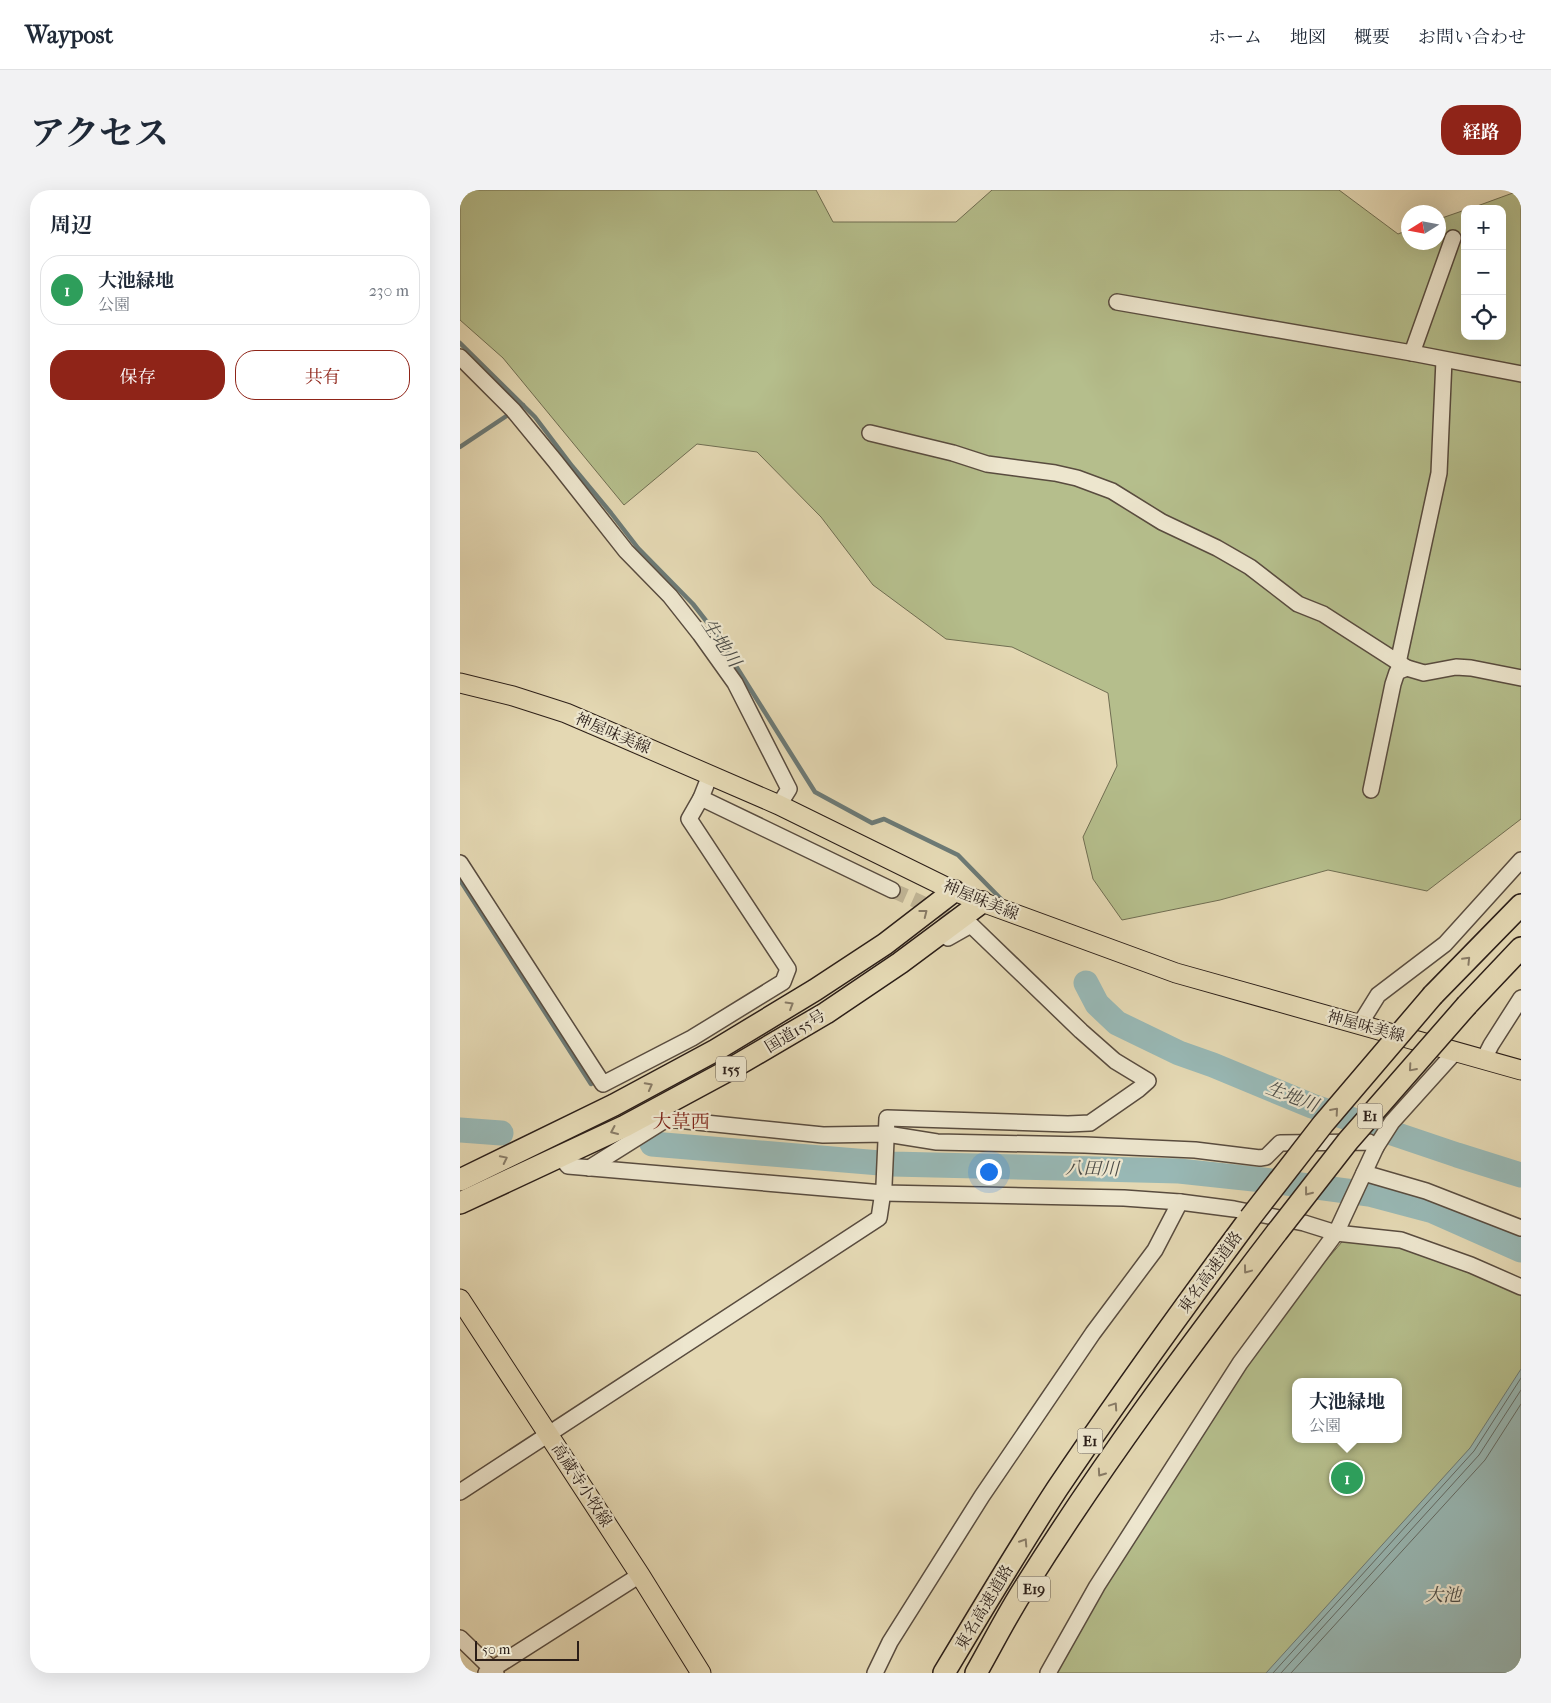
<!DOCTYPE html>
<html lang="ja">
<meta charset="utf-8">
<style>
:root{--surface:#fff;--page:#f2f2f3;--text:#1f2937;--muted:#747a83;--line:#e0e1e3;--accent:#8f2418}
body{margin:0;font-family:"IM FELL French Canon","Noto Serif JP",serif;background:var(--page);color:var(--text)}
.controls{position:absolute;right:15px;top:15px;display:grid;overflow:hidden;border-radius:10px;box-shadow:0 5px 20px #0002}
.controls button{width:45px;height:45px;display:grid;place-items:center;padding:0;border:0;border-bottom:1px solid var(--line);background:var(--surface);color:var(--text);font:25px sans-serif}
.compass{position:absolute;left:941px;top:15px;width:45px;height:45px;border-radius:50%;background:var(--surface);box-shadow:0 5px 20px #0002;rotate:259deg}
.scale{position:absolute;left:15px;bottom:12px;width:104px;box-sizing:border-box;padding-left:5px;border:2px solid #2b1e18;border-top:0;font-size:14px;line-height:18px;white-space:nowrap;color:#2b1e18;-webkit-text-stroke:4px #ede6ce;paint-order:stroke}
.you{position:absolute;left:528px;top:981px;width:18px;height:18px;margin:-12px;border:4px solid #fff;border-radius:50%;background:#1a73e8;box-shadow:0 0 0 8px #1a73e833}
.badge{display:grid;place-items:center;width:32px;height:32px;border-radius:50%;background:var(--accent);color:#fff;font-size:16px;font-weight:700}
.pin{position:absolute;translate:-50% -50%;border:2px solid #fff;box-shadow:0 1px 5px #0006}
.popup{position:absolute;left:832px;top:1188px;width:110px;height:65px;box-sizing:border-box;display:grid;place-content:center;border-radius:10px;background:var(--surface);filter:drop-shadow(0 1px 4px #0005);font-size:16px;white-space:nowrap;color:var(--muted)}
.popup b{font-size:19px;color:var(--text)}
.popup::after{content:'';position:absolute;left:50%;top:100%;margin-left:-10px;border:10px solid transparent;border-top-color:var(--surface)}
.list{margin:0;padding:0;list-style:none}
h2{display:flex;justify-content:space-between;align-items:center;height:65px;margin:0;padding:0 20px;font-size:21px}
h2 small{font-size:16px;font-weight:400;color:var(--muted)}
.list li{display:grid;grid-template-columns:32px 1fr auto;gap:15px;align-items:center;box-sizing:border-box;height:70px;margin:0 10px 10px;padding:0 10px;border:1px solid var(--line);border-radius:20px}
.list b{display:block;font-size:19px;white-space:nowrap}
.list p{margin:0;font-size:16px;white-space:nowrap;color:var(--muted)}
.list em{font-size:16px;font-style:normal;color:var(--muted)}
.actions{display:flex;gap:10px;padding:15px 20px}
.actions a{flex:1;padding:11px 0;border:1px solid var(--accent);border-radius:20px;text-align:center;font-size:18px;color:var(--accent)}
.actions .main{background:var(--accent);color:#fff}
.icon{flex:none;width:28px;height:28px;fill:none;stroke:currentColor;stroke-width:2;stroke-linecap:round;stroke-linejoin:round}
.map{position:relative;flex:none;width:1061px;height:1483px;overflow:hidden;border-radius:20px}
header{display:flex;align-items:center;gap:30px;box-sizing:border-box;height:70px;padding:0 25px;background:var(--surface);border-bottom:1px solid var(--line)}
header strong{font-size:24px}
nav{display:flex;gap:28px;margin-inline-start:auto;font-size:18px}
.intro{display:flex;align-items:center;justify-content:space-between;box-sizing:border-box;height:120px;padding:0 30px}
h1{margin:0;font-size:35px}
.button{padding:12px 22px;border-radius:20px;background:var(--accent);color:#fff;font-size:18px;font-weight:700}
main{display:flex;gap:30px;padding:0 30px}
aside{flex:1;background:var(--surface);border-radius:20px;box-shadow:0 5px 20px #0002}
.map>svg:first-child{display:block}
.green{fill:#b5be8c;stroke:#706e52;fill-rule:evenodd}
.water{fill:#98b8b5;stroke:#6c7a76}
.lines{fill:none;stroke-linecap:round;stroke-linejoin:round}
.shore{stroke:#626b66;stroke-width:1}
.stream{stroke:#6c7a76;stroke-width:4.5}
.river{stroke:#98b8b5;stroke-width:25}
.minor-tunnel{stroke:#bfb394;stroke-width:15;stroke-dasharray:15 8;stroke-linecap:butt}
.minor-casing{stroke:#594c3f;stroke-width:18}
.major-casing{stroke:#2b1e18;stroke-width:21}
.highway-casing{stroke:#2b1e18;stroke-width:24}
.minor{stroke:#ede6ce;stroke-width:15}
.major{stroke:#e4d8b3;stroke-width:19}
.highway{stroke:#e4d8b3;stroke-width:21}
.highway-bridge-casing{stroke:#2b1e18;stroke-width:24;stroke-linecap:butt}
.highway-bridge{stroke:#e4d8b3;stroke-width:21}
.oneway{stroke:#887b66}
.labels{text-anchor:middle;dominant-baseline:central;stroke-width:4.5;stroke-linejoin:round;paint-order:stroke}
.shield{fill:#ede6ce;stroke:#655a4f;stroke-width:1}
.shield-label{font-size:15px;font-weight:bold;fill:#2b1e18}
.street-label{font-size:16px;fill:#2b1e18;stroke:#ede6ce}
.water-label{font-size:18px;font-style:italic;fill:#4c4c47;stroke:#ede6ce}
.quarter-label{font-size:19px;fill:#7a1f14;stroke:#ede6ce}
</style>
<header>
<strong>Waypost</strong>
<nav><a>ホーム</a><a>地図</a><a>概要</a><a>お問い合わせ</a></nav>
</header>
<div class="intro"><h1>アクセス</h1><a class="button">経路</a></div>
<main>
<aside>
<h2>周辺<small></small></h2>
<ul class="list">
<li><span class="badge" style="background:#2e9e5b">1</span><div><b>大池緑地</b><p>公園</p></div><em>230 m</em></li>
</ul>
<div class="actions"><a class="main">保存</a><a>共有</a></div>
</aside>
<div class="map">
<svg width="1061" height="1483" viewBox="0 0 1061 1483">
<rect width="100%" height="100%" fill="#e4d8b3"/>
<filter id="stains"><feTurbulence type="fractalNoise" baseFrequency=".004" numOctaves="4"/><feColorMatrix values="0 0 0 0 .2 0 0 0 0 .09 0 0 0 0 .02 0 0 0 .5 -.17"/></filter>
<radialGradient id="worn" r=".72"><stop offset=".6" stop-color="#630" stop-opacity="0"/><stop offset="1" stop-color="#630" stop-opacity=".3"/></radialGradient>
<!-- green -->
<g class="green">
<path d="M0 0H356L373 32H496L532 0H879L938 44 948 40V52H978L979 29 1005 20V146H1042V19H1009L1061 0V629L967 701 868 680 760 710 662 730 633 689 623 647 657 576 648 503 552 457 486 449 413 395 361 327 297 262 237 254 164 315 43 168 0 130Z"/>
<path d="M888 1045 940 1054 1061 1101V1483H595L642 1398 784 1177 838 1103ZM836 1192H938V1249H836Z"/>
</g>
<!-- water -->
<path class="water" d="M1061 1179V1483H806L1010 1258Z"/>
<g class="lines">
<!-- shore -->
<g class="shore">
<path d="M813 1483 1014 1261 1061 1188"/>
<path d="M821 1483 1019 1265 1061 1200"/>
<path d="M831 1483 1025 1270 1061 1214"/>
</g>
<!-- stream -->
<g class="stream">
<path d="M0 153 75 227 112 276 151 323 178 358 233 414 254 441 355 602 412 633 424 629 498 665 542 710"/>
<path d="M0 257 63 215"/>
<path d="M0 690 131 894"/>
</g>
<!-- river -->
<g class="river">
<path d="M626 793 637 814 657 833 719 863 753 875 852 916 997 965 1061 985"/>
<path d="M0 940 41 943"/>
<path d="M192 954 432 974 719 981 803 990 909 1004 973 1021 1061 1060"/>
</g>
<!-- minor-tunnel -->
<path class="minor-tunnel" d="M432 700 505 732"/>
<!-- minor casing -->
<g class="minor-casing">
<g id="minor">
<path d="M657 112 952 163 1061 184"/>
<path d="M952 163 993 48"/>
<path d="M0 167 53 220 95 271 166 361 210 406 240 444 275 493 329 599 319 615"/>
<path d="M410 243 493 263 527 274 595 283 617 288 652 301 702 332 757 358 790 377 838 414 863 424 947 478 964 483 996 477 1011 478 1061 488"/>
<path d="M938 473 979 283 984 170"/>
<path d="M911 600 933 494 937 482 947 478"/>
<path d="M241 608 432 700"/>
<path d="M0 673 143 894 232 848 323 792 328 779 229 629 241 608 250 585"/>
<path d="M900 834 918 805 985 754 1061 670"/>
<path d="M1024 869 1031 855 1061 808"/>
<path d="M187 924 207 929 363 945 427 944 477 952 625 955 735 960 800 968 806 967 820 953 909 952 916 957"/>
<path d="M99 965 108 976 423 1003 664 1008 720 1012 774 1019 844 1033 876 1043 941 1050 1011 1075 1061 1097"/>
<path d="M129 978 207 929"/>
<path d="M904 983 966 1001 1061 1038"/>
<path d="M0 1302 419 1028 424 995 427 928 608 934 630 933 679 899 688 891 655 871 621 841 511 735 488 748"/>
<path d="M0 1448 36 1483"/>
<path d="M26 1483 180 1385"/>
<path d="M415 1483 430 1452 522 1306 633 1143 695 1060 720 1012"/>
<path d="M588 1483 637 1396 780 1173 876 1043 916 957 932 932 996 861"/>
</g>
</g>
<!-- major casing -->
<g class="major-casing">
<g id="major">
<path d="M0 493 53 506 106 523 155 544 319 615 494 701 522 712 716 783 1061 880"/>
<path d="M0 1109 180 1385 241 1483"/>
</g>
</g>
<!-- highway casing -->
<g class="highway-casing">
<g id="highway">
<path d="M973 805 1061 715"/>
<path d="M1007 815 1061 758"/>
<path d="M0 990 154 915 256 860 355 800 425 754 494 701"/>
<path d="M0 1013 165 936 267 881 366 823 440 773 522 712"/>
<path d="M484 1483C521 1421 558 1359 597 1299 659 1207 724 1117 790 1028"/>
<path d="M516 1483C532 1455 547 1425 565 1397 642 1274 729 1157 817 1042"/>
</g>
</g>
<!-- minor -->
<use href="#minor" class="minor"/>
<!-- major -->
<use href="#major" class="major"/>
<!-- highway -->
<use href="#highway" class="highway"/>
<!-- highway-bridge casing -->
<g class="highway-bridge-casing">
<g id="highway-bridge">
<path d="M790 1028 863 934 973 805"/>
<path d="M817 1042 888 951 1007 815"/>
</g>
</g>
<!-- highway-bridge -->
<use href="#highway-bridge" class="highway-bridge"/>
</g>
<!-- one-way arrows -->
<defs><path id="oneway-chevron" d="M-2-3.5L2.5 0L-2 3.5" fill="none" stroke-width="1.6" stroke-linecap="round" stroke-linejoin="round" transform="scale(1.25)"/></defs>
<g class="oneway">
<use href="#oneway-chevron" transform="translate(464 723) rotate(-38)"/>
<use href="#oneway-chevron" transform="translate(1007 770) rotate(-46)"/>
<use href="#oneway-chevron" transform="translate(330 815) rotate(-31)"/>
<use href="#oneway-chevron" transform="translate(952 878) rotate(131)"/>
<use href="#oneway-chevron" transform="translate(189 896) rotate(-28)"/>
<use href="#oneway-chevron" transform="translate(875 921) rotate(-49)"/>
<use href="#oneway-chevron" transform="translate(154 941) rotate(156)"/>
<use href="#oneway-chevron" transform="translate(44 969) rotate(-26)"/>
<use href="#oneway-chevron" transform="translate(848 1002) rotate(128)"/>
<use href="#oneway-chevron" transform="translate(787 1080) rotate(127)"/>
<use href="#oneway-chevron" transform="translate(654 1216) rotate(-56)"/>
<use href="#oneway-chevron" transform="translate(641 1283) rotate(125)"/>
<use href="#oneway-chevron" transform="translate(564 1352) rotate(-57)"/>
</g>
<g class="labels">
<!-- shield labels -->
<g class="shield">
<rect x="256" y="866.5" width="30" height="25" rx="4"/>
<rect x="897.5" y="913.5" width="25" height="25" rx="4"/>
<rect x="617.5" y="1238.5" width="25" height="25" rx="4"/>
<rect x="558" y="1386.5" width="32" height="25" rx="4"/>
</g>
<g class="shield-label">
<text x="271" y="879">155</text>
<text x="910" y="926">E1</text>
<text x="630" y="1251">E1</text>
<text x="574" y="1399">E19</text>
</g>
<!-- street labels -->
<g class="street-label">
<text transform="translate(153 543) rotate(23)">神屋味美線</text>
<text transform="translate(521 710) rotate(22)">神屋味美線</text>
<text transform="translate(906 836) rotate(15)">神屋味美線</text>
<text transform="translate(335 841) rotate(-31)">国道155号</text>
<text transform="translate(750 1082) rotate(-54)">東名高速道路</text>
<text transform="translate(122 1295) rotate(57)">高蔵寺小牧線</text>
<text transform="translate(524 1417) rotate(-59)">東名高速道路</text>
</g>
<!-- water labels -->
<g class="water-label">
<text transform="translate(261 453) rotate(56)">生地川</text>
<text transform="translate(832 907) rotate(21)">生地川</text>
<text transform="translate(632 979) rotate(1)">八田川</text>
<text x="983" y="1405">大池</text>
</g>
<!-- quarter labels -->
<g class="quarter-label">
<text x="221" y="932">大草西</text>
</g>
</g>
<rect width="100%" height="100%" filter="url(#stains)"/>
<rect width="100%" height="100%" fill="url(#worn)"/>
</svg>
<div class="controls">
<button>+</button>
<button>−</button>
<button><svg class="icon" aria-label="locate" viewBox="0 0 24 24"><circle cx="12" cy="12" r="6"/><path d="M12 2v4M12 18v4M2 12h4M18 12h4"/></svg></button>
</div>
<svg class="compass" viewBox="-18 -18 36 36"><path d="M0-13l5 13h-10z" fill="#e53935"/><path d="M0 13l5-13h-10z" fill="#747a83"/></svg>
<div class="scale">50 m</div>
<div class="you"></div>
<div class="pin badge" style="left:887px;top:1288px;background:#2e9e5b">1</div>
<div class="popup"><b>大池緑地</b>公園</div>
</div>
</main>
